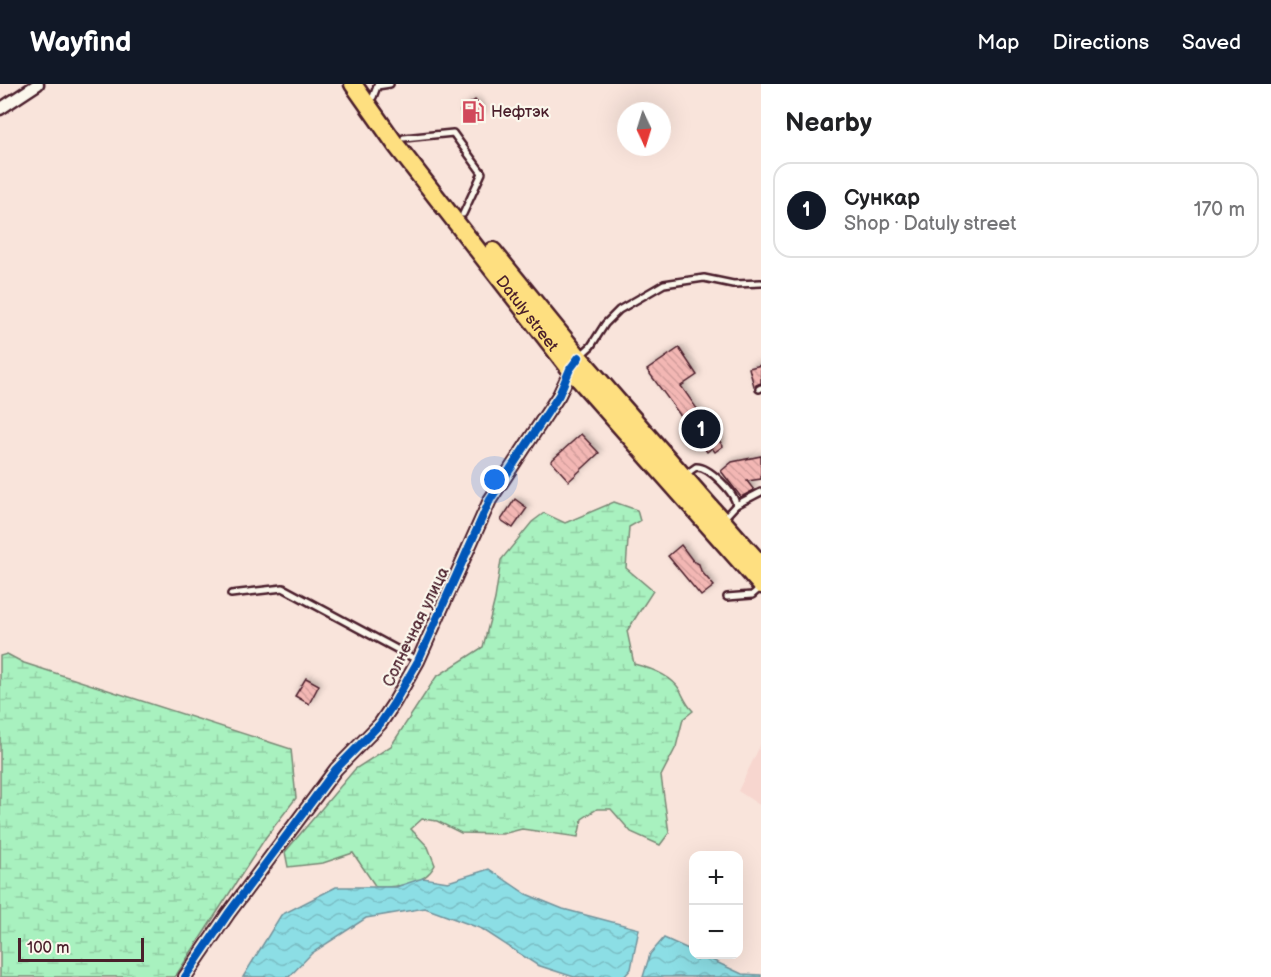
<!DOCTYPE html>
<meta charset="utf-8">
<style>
:root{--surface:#fff;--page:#f2f2f2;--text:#202124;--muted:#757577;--line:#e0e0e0;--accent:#111827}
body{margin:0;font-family:"Balsamiq Sans",sans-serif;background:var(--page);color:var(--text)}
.controls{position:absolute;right:18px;bottom:18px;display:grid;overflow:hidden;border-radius:12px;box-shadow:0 6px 24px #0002}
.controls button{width:54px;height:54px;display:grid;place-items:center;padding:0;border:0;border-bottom:2px solid var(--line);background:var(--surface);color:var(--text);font:30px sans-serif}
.compass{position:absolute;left:617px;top:18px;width:54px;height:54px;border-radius:50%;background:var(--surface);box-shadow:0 6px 24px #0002;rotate:176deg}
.scale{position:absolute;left:18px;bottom:15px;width:126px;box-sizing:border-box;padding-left:6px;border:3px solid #4a1f2b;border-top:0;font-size:16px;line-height:21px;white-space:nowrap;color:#4a1f2b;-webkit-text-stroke:4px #fbf7ec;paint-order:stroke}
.you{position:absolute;left:495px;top:396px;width:21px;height:21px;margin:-15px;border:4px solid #fff;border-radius:50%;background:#1a73e8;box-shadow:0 0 0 9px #1a73e833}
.badge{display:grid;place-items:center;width:39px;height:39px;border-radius:50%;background:var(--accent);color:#fff;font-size:20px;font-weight:700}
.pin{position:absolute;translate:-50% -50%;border:3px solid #fff;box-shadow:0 2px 6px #0006}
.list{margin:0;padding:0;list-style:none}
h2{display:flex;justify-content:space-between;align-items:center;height:78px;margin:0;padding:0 24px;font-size:26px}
h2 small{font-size:20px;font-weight:400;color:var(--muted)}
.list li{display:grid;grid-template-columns:39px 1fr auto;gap:18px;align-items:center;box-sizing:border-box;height:96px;margin:0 12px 12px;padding:0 12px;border:2px solid var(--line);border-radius:18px}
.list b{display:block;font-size:22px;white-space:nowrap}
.list p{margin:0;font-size:20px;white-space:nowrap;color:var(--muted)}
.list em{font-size:20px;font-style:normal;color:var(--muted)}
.map{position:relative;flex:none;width:761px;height:893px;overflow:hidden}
header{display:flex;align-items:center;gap:36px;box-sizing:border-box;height:84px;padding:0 30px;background:var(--accent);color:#fff}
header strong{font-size:28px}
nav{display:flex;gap:33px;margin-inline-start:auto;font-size:21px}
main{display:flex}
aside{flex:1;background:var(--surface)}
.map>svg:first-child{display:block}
.built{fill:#f7d6cf}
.wetland{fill:url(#wetland-marsh);stroke:#798875;stroke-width:1.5}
.water{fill:url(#water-waves);stroke:#72929b;stroke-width:1.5}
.building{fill:url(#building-back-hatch);stroke:#4a1f2b;stroke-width:1.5;filter:url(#shadow)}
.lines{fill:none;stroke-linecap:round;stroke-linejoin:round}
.service-casing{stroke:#4a1f2b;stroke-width:10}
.minor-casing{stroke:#4a1f2b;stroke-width:15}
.tertiary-casing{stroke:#4a1f2b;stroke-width:16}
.trunk-casing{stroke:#4a1f2b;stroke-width:21}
.service{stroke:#fbf7ec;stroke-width:5}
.minor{stroke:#fbf7ec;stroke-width:10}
.tertiary{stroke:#fbf7ec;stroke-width:12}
.trunk{stroke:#fedf80;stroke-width:16}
.cycleway-casing{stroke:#fbf7ec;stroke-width:11}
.cycleway{stroke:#0057b8;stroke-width:8}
.labels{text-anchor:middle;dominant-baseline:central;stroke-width:4.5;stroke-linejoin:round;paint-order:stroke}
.poi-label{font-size:16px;fill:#4a1f2b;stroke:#fbf7ec;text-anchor:start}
.street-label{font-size:16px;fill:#4a1f2b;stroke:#fbf7ec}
</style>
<header>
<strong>Wayfind</strong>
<nav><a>Map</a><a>Directions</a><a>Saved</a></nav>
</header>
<main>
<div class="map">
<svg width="761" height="893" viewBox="0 0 761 893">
<defs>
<pattern id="wetland-marsh" width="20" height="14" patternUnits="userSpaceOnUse" patternTransform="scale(1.5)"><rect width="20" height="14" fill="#a8f1bf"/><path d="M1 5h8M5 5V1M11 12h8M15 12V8" fill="none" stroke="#92cea4"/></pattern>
<pattern id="water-waves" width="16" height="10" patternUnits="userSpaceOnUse" patternTransform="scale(1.5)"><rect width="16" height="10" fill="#8cdee5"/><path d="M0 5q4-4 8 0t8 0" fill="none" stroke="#7abec5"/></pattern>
<pattern id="building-back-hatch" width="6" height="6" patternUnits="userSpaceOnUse" patternTransform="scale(1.5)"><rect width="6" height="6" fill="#f3b7b4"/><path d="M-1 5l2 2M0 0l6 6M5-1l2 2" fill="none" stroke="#d29d9b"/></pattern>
<filter id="shadow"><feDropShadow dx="2.5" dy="-2.5" stdDeviation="3" flood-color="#0004"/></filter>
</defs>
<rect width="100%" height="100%" fill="#f9e4db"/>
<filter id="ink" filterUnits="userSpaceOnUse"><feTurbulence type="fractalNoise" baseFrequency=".0167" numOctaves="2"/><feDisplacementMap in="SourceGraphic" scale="12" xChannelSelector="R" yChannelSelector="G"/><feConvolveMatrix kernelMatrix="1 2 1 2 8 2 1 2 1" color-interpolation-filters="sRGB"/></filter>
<g filter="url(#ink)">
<!-- built -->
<path class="built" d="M761 660V722L738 707Z"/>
<!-- wetland -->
<g class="wetland">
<path d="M614 418 637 426 640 437 629 443 626 484 653 507 627 547 634 580C650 584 671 591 680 606 684 614 686 620 693 627L683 635 676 663 661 692 669 749 660 761 631 748 611 725H597L582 735 578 753 522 745 502 750 461 749 437 737 422 735 411 745 428 763 435 781C424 802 397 803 376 803L353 769 323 779 288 783 285 768 355 685 391 662 436 593 483 563 495 515 501 476 532 438 544 429 565 439Z"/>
<path d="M7 570 24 579 291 665 296 714 266 753 175 893H0V572Z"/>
</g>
<!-- water -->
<g class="water">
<path d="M489 785 526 810 563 825 639 845 631 885 624 893H574L537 881 482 845 425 824 366 834 312 869 289 893H243L281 831 336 803H396L423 794 448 798Z"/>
<path d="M664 854 693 867 694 870 701 871 742 890 761 891V893H643L650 870Z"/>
</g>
<!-- building -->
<g class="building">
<path d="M475 16 484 27 469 39 460 27Z"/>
<path d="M679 264 697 291 681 302 723 362 715 368 712 364 707 368 647 286Z"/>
<path d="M761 281V299L754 302 749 284Z"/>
<path d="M581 350 599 369 569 397 551 377Z"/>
<path d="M761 372V395L747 397 754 406 741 413 721 387 732 378Z"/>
<path d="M515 415 527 424 513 444 501 436Z"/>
<path d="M681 461 693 477 699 480 701 487 714 502 701 512 668 472Z"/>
<path d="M306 594 319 601 309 620 295 612Z"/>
</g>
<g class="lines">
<!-- service casing -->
<g class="service-casing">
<g id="service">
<path d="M377 2 390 0"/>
<path d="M373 13 378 0"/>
<path d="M404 54 453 49 482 89 463 130"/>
<path d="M580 272 591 262 605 240 619 226 664 200 704 194 733 200 761 199"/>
<path d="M759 305 761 304"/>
<path d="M686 390 696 383C709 382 735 409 736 421L724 434"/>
<path d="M736 421 761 408"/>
<path d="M231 510 283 504 417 576"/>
<path d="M727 513 752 511 760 504"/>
</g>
</g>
<!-- minor casing -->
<g class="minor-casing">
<path id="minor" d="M0 25 38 0"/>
</g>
<!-- tertiary casing -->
<g class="tertiary-casing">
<path id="tertiary" d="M185 893 228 830 336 685 380 640 394 619 418 577 490 416 559 311 574 280"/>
</g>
<!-- trunk casing -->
<g class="trunk-casing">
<g id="trunk">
<path id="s1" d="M353 0 396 61 570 285 761 501"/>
<path d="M493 167 579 273 761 481"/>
</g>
</g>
<!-- service -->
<use href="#service" class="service"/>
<!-- minor -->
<use href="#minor" class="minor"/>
<!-- tertiary -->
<use href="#tertiary" class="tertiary"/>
<!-- trunk -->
<use href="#trunk" class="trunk"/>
<!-- cycleway casing -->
<g class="cycleway-casing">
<path id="cycleway" d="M185 893 228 830 336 685 380 640 394 619 418 577 490 416 559 311 570 285 579 273"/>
</g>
<!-- cycleway -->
<use href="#cycleway" class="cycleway"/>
</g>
</g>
<!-- icons -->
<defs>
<g id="fuel-bare" transform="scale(1.8)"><path d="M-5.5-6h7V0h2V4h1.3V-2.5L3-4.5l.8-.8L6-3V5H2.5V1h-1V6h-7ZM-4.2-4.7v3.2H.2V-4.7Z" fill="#d1495b" stroke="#fbf7ec" stroke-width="2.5" paint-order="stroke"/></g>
</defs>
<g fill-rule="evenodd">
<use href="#fuel-bare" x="473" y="28"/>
</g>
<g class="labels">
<!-- poi labels -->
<g class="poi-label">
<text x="491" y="28">Нефтэк</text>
</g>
<!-- street labels -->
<g class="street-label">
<text stroke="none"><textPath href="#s1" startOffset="288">Datuly street</textPath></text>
<text transform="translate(416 543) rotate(-64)">Солнечная улица</text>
</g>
</g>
</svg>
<div class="controls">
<button>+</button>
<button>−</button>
</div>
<svg class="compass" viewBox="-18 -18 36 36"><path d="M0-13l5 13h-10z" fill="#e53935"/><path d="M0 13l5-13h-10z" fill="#757577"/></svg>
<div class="scale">100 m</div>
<div class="you"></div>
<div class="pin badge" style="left:701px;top:345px">1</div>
</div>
<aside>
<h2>Nearby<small></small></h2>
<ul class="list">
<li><span class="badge">1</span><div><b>Сункар</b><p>Shop · Datuly street</p></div><em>170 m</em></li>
</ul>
</aside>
</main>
